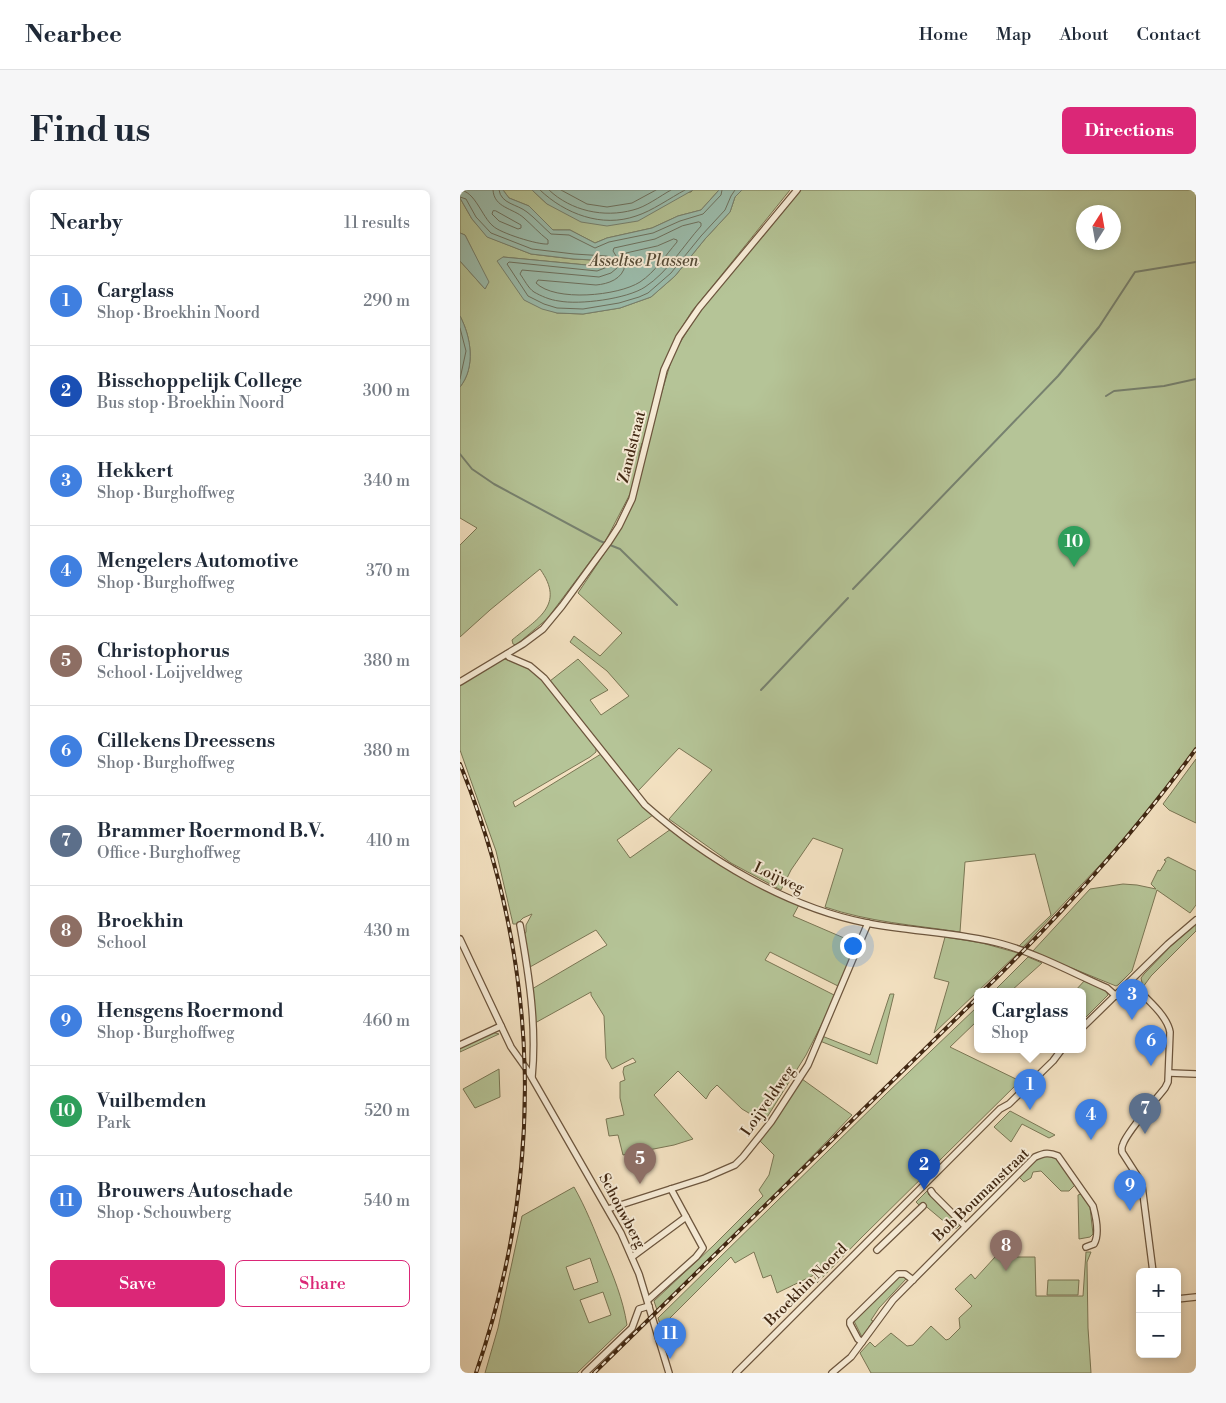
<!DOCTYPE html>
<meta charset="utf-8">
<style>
:root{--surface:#fff;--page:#f6f6f7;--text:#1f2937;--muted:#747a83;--line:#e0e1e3;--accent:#db2777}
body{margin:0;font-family:"Libre Bodoni",serif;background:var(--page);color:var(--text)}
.controls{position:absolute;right:15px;bottom:15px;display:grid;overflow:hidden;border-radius:8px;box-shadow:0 2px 8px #0003}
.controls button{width:45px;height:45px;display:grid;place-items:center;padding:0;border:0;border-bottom:1px solid var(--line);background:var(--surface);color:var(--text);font:25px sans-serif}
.compass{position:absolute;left:616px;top:15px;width:45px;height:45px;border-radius:50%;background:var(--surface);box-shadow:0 2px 8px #0003;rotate:11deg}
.you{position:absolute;left:392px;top:755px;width:18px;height:18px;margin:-12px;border:4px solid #fff;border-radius:50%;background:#1a73e8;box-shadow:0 0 0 8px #1a73e833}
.badge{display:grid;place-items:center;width:32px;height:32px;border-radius:50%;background:var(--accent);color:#fff;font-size:16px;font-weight:700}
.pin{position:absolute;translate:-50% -41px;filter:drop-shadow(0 1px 2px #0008)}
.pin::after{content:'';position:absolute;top:26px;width:18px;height:15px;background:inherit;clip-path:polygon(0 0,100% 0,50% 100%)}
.popup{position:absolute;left:514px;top:798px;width:112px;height:65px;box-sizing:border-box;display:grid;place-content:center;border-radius:8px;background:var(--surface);filter:drop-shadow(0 1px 4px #0005);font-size:16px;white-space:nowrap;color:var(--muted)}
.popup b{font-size:19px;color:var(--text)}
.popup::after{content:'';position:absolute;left:50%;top:100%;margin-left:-10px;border:10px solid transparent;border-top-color:var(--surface)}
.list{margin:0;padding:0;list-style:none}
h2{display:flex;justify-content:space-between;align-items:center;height:65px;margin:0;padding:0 20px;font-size:21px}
h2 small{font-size:16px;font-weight:400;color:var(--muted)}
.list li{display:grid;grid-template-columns:32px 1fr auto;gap:15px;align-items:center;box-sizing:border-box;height:90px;padding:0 20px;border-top:1px solid var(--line)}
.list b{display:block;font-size:19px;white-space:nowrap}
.list p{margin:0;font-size:16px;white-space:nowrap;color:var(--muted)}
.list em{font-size:16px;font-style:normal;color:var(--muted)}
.actions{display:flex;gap:10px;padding:15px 20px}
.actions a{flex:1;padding:11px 0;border:1px solid var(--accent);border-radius:8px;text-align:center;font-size:18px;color:var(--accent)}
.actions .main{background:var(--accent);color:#fff}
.map{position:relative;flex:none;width:736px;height:1183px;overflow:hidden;border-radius:8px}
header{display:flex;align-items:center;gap:30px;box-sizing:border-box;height:70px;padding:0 25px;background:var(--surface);border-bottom:1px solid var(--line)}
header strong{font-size:24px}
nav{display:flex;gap:28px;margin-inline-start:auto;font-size:18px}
.intro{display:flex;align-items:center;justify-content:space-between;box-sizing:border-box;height:120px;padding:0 30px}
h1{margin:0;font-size:35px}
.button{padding:12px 22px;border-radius:8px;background:var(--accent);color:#fff;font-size:18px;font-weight:700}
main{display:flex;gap:30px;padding:0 30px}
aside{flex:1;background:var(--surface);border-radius:8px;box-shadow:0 2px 8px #0003}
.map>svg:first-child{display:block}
.green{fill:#b5c497;stroke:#7a7654;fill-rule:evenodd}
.water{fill:#9cbeae;stroke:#778270}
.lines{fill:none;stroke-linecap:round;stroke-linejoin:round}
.shore{stroke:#6e7260;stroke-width:1}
.stream{stroke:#778270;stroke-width:2}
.minor-casing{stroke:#6d563e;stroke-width:8}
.minor{stroke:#f7ecd7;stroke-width:5.5}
.rail-casing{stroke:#402712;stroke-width:4}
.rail{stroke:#f7ecd7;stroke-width:2;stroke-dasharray:5.5;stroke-linecap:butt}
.labels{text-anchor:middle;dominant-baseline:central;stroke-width:4;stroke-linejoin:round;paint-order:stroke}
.street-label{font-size:15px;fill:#402712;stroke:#f7ecd7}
.water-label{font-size:16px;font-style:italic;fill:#574d39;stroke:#f7ecd7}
</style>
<header>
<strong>Nearbee</strong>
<nav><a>Home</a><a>Map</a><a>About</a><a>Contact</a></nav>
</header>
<div class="intro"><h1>Find us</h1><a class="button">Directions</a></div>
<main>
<aside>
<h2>Nearby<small>11 results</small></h2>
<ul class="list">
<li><span class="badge" style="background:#3f7fe0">1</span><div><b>Carglass</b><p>Shop · Broekhin Noord</p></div><em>290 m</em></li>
<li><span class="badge" style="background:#1a4fb4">2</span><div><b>Bisschoppelijk College</b><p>Bus stop · Broekhin Noord</p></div><em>300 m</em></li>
<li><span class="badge" style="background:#3f7fe0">3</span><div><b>Hekkert</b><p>Shop · Burghoffweg</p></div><em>340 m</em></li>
<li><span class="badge" style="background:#3f7fe0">4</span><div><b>Mengelers Automotive</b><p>Shop · Burghoffweg</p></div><em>370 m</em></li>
<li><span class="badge" style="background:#8d6e63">5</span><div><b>Christophorus</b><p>School · Loijveldweg</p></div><em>380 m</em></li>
<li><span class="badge" style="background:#3f7fe0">6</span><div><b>Cillekens Dreessens</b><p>Shop · Burghoffweg</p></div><em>380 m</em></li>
<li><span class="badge" style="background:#5c6f8a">7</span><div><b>Brammer Roermond B.V.</b><p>Office · Burghoffweg</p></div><em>410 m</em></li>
<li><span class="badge" style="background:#8d6e63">8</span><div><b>Broekhin</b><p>School</p></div><em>430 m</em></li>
<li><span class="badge" style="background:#3f7fe0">9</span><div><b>Hensgens Roermond</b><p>Shop · Burghoffweg</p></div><em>460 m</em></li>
<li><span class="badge" style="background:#2e9e5b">10</span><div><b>Vuilbemden</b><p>Park</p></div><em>520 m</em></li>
<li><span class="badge" style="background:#3f7fe0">11</span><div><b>Brouwers Autoschade</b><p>Shop · Schouwberg</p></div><em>540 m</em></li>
</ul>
<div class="actions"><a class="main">Save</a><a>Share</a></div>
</aside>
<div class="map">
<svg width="736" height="1183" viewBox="0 0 736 1183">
<rect width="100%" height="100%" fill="#f3e1c1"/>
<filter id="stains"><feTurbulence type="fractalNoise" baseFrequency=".004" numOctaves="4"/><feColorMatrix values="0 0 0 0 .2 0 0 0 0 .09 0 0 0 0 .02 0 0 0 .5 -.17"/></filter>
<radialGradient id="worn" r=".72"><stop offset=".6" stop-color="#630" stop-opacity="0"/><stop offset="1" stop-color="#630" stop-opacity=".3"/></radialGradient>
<!-- green -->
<g class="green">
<path d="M43 0H72L87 14 231 2 233 0H259L241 20 218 26 192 38 147 48 135 53 110 40H93L69 16 49 8Z"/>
<path d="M282 0H330L255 93 232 121 217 145 204 173 184 254 182 253 179 263V270L170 304 146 350 87 429 56 455 53 454 52 450C77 429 106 415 80 379L30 420 0 447V355L17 338 0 328V197C16 177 11 147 0 126V71L25 99 28 92 5 45 0 43V8L12 29 28 47 71 64 113 69 152 71 137 76 43 67 65 110 97 123 123 124 160 118 191 107 215 86 245 49 270 22 275 7Z"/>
<path d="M340 0H736V559L668 645 563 757 559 756 591 725 575 664 505 672 500 742C454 735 409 732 365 717L383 659 353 648 331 680 321 700 271 673 209 629 252 580 219 558 178 601 90 491 118 469 148 500 130 510 141 525 169 506 147 481 110 452 114 446 140 466 162 443 118 403 156 346 175 307 201 205 212 168 218 156 241 119ZM624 22H654V52H624Z"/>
<path d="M43 469C80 472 115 530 136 557V562L130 567 53 612 55 617 141 564 177 610 193 625 157 650 170 668 211 639 279 684 340 713 333 726 398 754 380 797 310 762 305 770 376 806 346 865 304 932 282 919 257 895 250 902 246 909 218 881 194 905 233 949 214 955 163 965 158 945 149 946 146 929 164 925 160 908V892L165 890 163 882 164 877 176 872 173 868 152 879 146 868 144 826 131 805V802L75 833 72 799 147 755 136 740 70 777 64 745 66 742V735L72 724 63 728 57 734H53L36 661 0 560V494Z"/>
<path d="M736 569V633L709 620 703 614Z"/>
<path d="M708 667 736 681V715L730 723 697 700 672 781 658 795 656 796 572 762 630 699 663 694 677 695 696 699 691 694 698 680 700 681 706 671 704 670Z"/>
<path d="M736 734V741L691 786 683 797 681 788 684 784 711 756Z"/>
<path d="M485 747 522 753 558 763 474 843 489 792 474 788Z"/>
<path d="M568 767 582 773 551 801H534Z"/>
<path d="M625 790 645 799 648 805 623 830 622 801H615Z"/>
<path d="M430 804H434L417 874 360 851 362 846 410 865Z"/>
<path d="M517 817V831L490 857 560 891 401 1048 357 1093 354 1085 317 1103 311 1085 303 1088 294 1062 275 1073 271 1067 201 1137 198 1128 426 904Z"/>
<path d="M32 842 39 844 0 862V858Z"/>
<path d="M39 879 40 907 15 918 3 899Z"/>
<path d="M342 889 392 925C329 992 262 1055 197 1120L194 1111 253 1056 303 1006 299 1000 309 985 314 965 299 950 310 938Z"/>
<path d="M550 921 552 922 595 945 589 948 562 934 551 952 534 937Z"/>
<path d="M588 965 597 968 615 995 609 1001H601L581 981 573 982 571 988 564 992 559 987C568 979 576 967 588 965Z"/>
<path d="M114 997C126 1018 134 1039 143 1061 153 1085 163 1109 167 1135L117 1183H25L38 1138 62 1026ZM130 1068 138 1092 114 1100 106 1077ZM143 1102 151 1125 129 1133 120 1110Z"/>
<path d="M468 1000 470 1001 468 1004 495 1031H498L501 1034 497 1038 493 1039 462 1013 459 1015 456 1012Z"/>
<path d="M621 1004 630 1017 633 1044 630 1047 619 1049 618 1005Z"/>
<path d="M626 1062H631L627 1072 628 1138 631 1183H411L400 1163 410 1152 415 1157 431 1143 447 1156 453 1155 471 1136 486 1150 489 1149 500 1138 499 1128 512 1116 495 1099 511 1084 515 1089 535 1067H575L576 1106H623Z"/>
<path d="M441 1086 447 1088 419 1118 411 1130 413 1131 402 1147 394 1131 438 1087Z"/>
<path d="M588 1090H619L618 1105H587Z"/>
</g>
<!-- water -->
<g class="water">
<path d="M0 0H43L49 8 69 16 93 40H110L135 53 147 48 192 38 218 26 241 20 259 0H282L275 7 270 22 245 49 215 86 191 107 160 118 123 124 97 123 82 119 64 110 37 71 43 67 137 76 151 71 114 69 71 64 27 47 12 29 0 8Z"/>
<path d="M72 0H233L178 31 147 36 121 32 87 14Z"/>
<path d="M0 43 5 45 29 92 25 99 0 71Z"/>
<path d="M0 126C11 147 16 177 0 197Z"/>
</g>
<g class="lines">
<!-- shore -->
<g class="shore">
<path d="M0 0C15 1 22 27 33 36 40 43 78 55 88 54V50C79 43 72 35 64 28 53 18 34 18 33 0"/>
<path d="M39 0C41 14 57 14 67 22 75 28 83 37 91 44L109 45 135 58 149 52 193 43 220 31 243 24 261 5 262 0"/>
<path d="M80 0C105 24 142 38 176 26 192 21 210 8 225 0"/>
<path d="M89 0C111 21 144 28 173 20 186 17 200 6 211 0"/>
<path d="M101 0 127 14 147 17 172 13 196 0"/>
<path d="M0 7 6 9 16 27 31 43 72 59 114 64 146 66 150 67 152 72 150 76 137 81 49 72 47 74 68 106 84 114 97 118 123 119 159 113 179 107 188 103 211 83 241 46 265 20 271 6 275 0"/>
<path d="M36 21 61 35V38L58 39 39 31 32 24 33 21Z"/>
<path d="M239 32 241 33V36C223 56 208 82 185 97 167 109 119 115 99 111 90 110 81 106 74 102 68 98 64 89 60 84L62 80 139 87 151 83 157 78 158 69 153 61 154 58 195 49 222 36Z"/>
<path d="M214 49 217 50V52C205 66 195 82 180 92 158 106 95 112 76 93L78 90 136 95C148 94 163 89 165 75 166 71 165 67 166 63L197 56Z"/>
<path d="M0 138 6 161 0 189"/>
</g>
<!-- stream -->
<g class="stream">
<path d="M646 206 654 201 704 196 736 189"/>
<path d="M0 264 12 279 34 294 140 351 160 359 217 415"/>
<path d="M393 399 598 186 639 137 675 82 736 72"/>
<path d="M301 500 388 408"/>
</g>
<!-- minor casing -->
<g class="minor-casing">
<g id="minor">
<path d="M47 464 49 467 70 476 84 488 185 615C246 669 326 717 407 733 452 742 498 742 542 754 578 764 613 783 647 798L656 806"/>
<path d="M0 492 63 454 83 439 102 416 148 353 159 336 172 309 204 180 219 147 239 118 337 0"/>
<path d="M60 735C69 785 77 836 72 887"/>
<path d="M0 749 51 857 68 881 161 1043 179 1084 209 1183"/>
<path d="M670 792C682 805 707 824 710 842L708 892 705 898C695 911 668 940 663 954 661 958 662 958 662 962L678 987 682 996 693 1082"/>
<path d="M622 838 708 754 736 730"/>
<path d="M0 855 41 836"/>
<path d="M710 883 736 884"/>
<path d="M471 1001 473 1004 505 1036"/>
<path d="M148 1019 245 988 275 975 283 967 311 932 348 875 408 733"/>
<path d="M417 1060 463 1016"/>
<path d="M172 1067 226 1027"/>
<path d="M717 1109 736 1107"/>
<path d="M188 1110 236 1067 243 1058 211 999"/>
<path d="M402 1152 398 1149 390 1134V1131L438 1084H445L453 1090"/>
<path d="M125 1183 172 1138 179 1119 189 1116"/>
<path d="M276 1183 540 919 549 914 593 871 602 859"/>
<path d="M372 1183 391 1167 433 1110 575 967C584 963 589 962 598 966L633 1016C636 1027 640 1044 634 1054L626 1057"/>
</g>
</g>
<!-- minor -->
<use href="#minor" class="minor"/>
<!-- rail casing -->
<g class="rail-casing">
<g id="rail">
<path d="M0 574C81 774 86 979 16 1183"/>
<path d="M523 801C600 726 672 646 736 559"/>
<path d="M134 1183 518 807"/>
</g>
</g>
<!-- rail -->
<use href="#rail" class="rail"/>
</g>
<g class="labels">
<!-- street labels -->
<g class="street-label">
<text transform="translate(172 257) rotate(-76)">Zandstraat</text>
<text transform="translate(319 688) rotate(25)">Loijweg</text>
<text transform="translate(308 911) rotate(-55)">Loijveldweg</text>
<text transform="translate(521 1005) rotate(-44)">Bob Boumanstraat</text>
<text transform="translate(162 1021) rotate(62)">Schouwberg</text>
<text transform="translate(346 1095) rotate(-45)">Broekhin Noord</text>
</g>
<!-- water labels -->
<g class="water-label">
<text x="184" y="71">Asseltse Plassen</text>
</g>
</g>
<rect width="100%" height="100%" filter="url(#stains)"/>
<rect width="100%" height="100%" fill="url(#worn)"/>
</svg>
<div class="controls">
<button>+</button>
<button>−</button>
</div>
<svg class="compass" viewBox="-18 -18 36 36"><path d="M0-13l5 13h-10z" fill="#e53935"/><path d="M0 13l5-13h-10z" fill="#747a83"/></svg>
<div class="you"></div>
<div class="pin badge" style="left:570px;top:920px;background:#3f7fe0">1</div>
<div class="popup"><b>Carglass</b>Shop</div>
<div class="pin badge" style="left:464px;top:1000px;background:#1a4fb4">2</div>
<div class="pin badge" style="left:672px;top:830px;background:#3f7fe0">3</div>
<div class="pin badge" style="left:631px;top:950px;background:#3f7fe0">4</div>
<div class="pin badge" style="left:180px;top:994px;background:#8d6e63">5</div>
<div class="pin badge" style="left:691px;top:876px;background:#3f7fe0">6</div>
<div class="pin badge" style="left:685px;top:944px;background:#5c6f8a">7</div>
<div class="pin badge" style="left:546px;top:1081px;background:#8d6e63">8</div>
<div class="pin badge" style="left:670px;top:1021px;background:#3f7fe0">9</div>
<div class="pin badge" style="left:614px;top:377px;background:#2e9e5b">10</div>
<div class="pin badge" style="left:210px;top:1169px;background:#3f7fe0">11</div>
</div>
</main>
